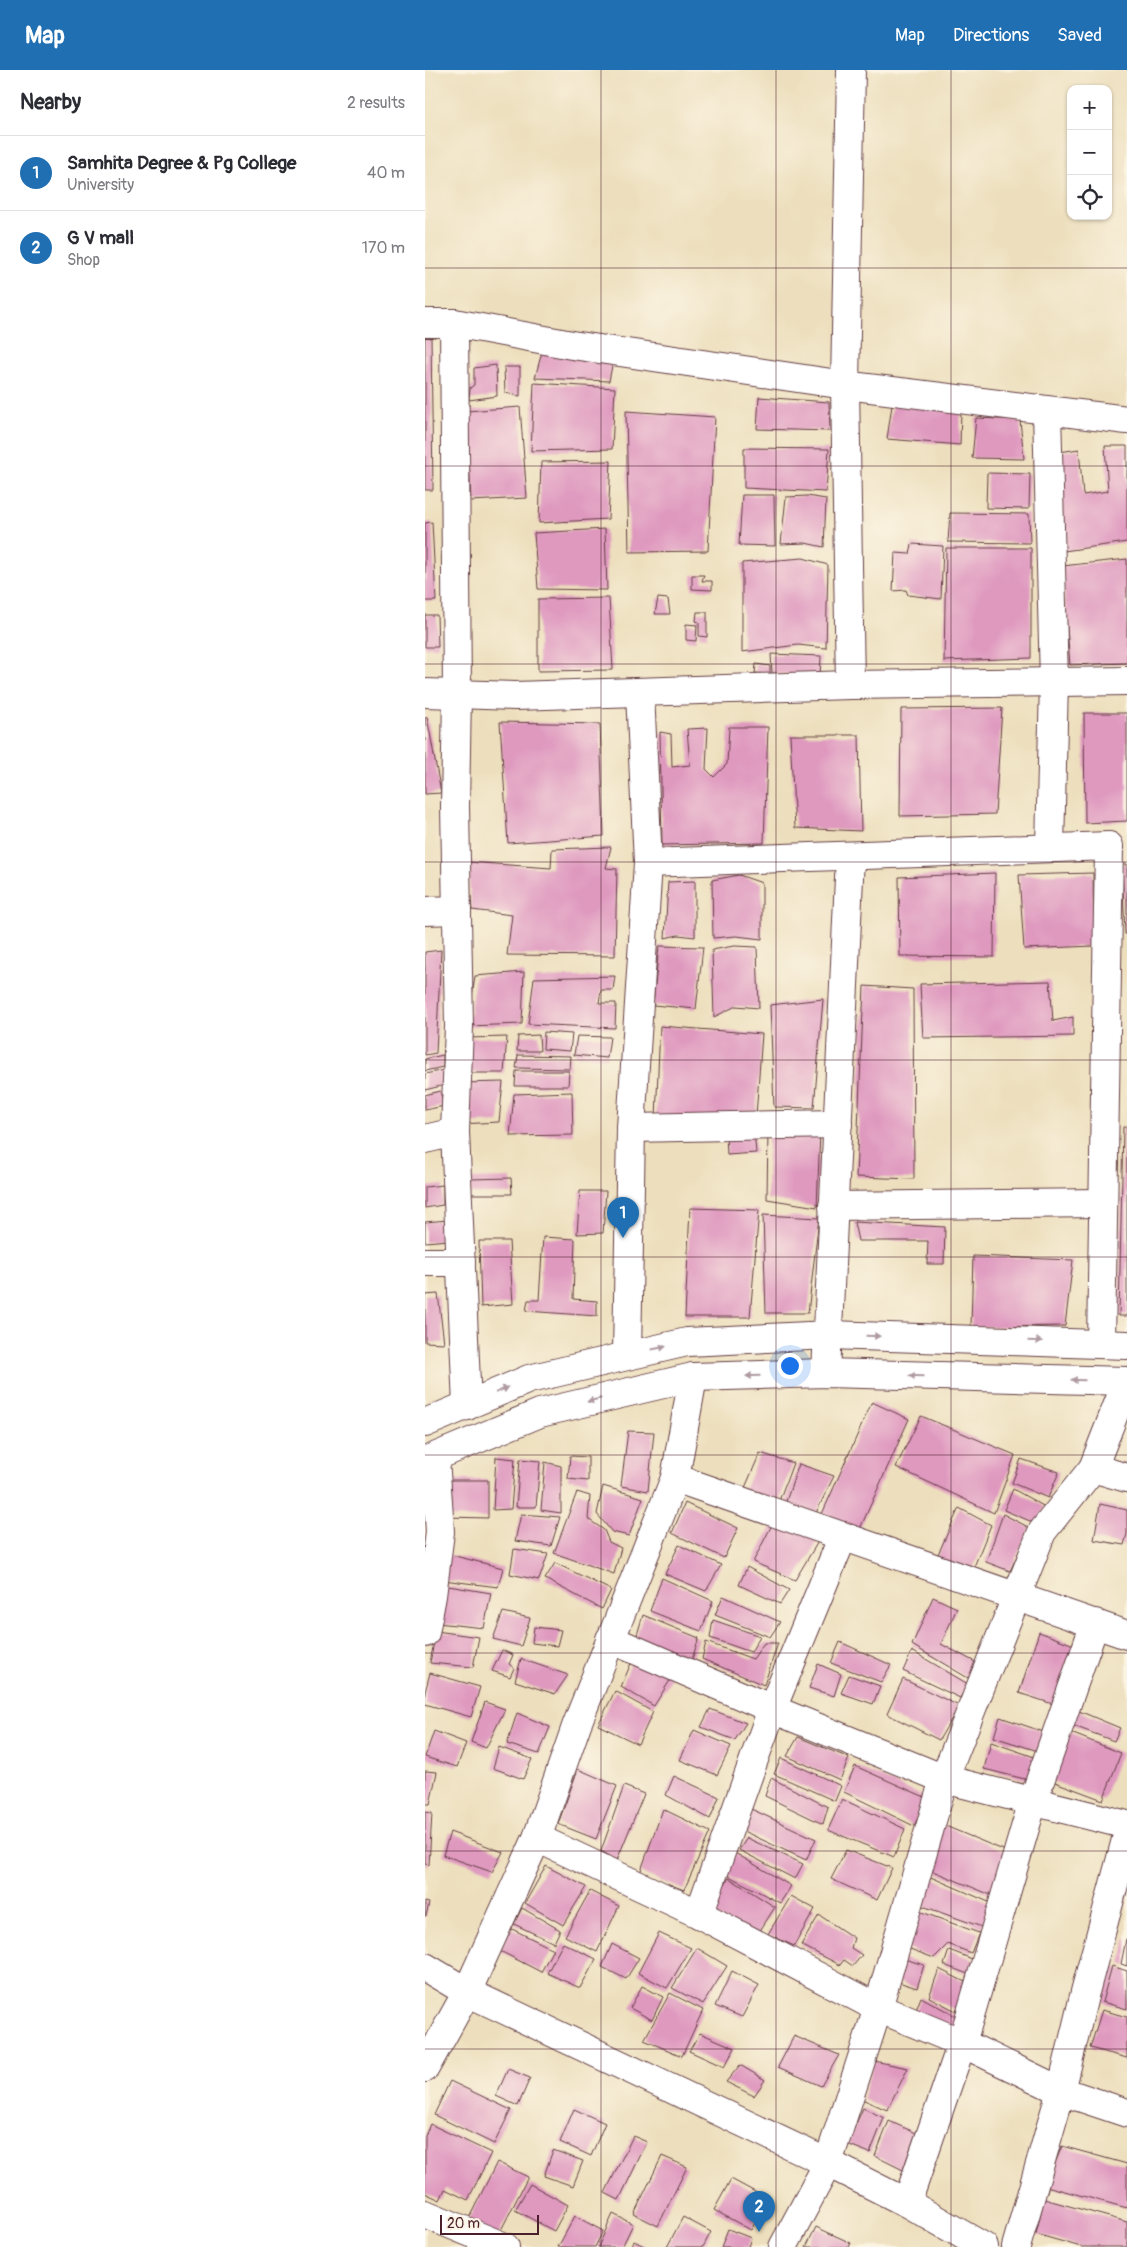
<!DOCTYPE html>
<meta charset="utf-8">
<style>
:root{--surface:#fff;--page:#f7f7f7;--text:#2b2b33;--muted:#7c7c81;--line:#e1e1e2;--accent:#1f6fb2}
body{margin:0;font-family:Pangolin,sans-serif;background:var(--page);color:var(--text)}
.controls{position:absolute;right:15px;top:15px;display:grid;overflow:hidden;border-radius:10px;box-shadow:0 1px 4px #0004}
.controls button{width:45px;height:45px;display:grid;place-items:center;padding:0;border:0;border-bottom:1px solid var(--line);background:var(--surface);color:var(--text);font:25px sans-serif}
.scale{position:absolute;left:15px;bottom:12px;width:99px;box-sizing:border-box;padding-left:5px;border:2px solid #4a1f2b;border-top:0;font-size:14px;line-height:18px;white-space:nowrap;color:#4a1f2b;-webkit-text-stroke:4px #fcf5e5;paint-order:stroke}
.you{position:absolute;left:364px;top:1295px;width:18px;height:18px;margin:-12px;border:4px solid #fff;border-radius:50%;background:#1a73e8;box-shadow:0 0 0 8px #1a73e833}
.badge{display:grid;place-items:center;width:32px;height:32px;border-radius:50%;background:var(--accent);color:#fff;font-size:16px;font-weight:700}
.pin{position:absolute;translate:-50% -41px;filter:drop-shadow(0 1px 2px #0008)}
.pin::after{content:'';position:absolute;top:26px;width:18px;height:15px;background:inherit;clip-path:polygon(0 0,100% 0,50% 100%)}
.list{margin:0;padding:0;list-style:none}
h2{display:flex;justify-content:space-between;align-items:center;height:65px;margin:0;padding:0 20px;font-size:21px}
h2 small{font-size:16px;font-weight:400;color:var(--muted)}
.list li{display:grid;grid-template-columns:32px 1fr auto;gap:15px;align-items:center;box-sizing:border-box;height:75px;padding:0 20px;border-top:1px solid var(--line)}
.list b{display:block;font-size:19px;white-space:nowrap}
.list p{margin:0;font-size:16px;white-space:nowrap;color:var(--muted)}
.list em{font-size:16px;font-style:normal;color:var(--muted)}
.icon{flex:none;width:28px;height:28px;fill:none;stroke:currentColor;stroke-width:2;stroke-linecap:round;stroke-linejoin:round}
.map{position:relative;flex:none;width:702px;height:2177px;overflow:hidden}
header{display:flex;align-items:center;gap:30px;box-sizing:border-box;height:70px;padding:0 25px;background:var(--accent);color:#fff}
header strong{font-size:24px}
nav{display:flex;gap:28px;margin-inline-start:auto;font-size:18px}
main{display:flex}
aside{flex:1;background:var(--surface)}
.map>svg:first-child{display:block}
.building{fill:#df99bf}
.lines{fill:none;stroke-linecap:round;stroke-linejoin:round}
.street-casing{stroke:#623c41;stroke-width:30}
.primary-casing{stroke:#623c41;stroke-width:30}
.street{stroke:#fff;stroke-width:28}
.primary{stroke:#fff;stroke-width:28}
.oneway{fill:#ae9aa0}
.grid{fill:none;stroke:#4a1f2b;stroke-width:1;stroke-opacity:0.55}
</style>
<header>
<strong>Map</strong>
<nav><a>Map</a><a>Directions</a><a>Saved</a></nav>
</header>
<main>
<aside>
<h2>Nearby<small>2 results</small></h2>
<ul class="list">
<li><span class="badge">1</span><div><b>Samhita Degree &amp; Pg College</b><p>University</p></div><em>40 m</em></li>
<li><span class="badge">2</span><div><b>G V mall</b><p>Shop</p></div><em>170 m</em></li>
</ul>
</aside>
<div class="map">
<svg width="702" height="2177" viewBox="0 0 702 2177">
<rect width="100%" height="100%" fill="#fcf5e5"/>
<filter id="ink" filterUnits="userSpaceOnUse"><feTurbulence type="fractalNoise" baseFrequency=".02" numOctaves="2"/><feDisplacementMap in="SourceGraphic" scale="10" xChannelSelector="R" yChannelSelector="G"/><feConvolveMatrix kernelMatrix="1 2 1 2 8 2 1 2 1" color-interpolation-filters="sRGB"/></filter>
<filter id="wash" filterUnits="userSpaceOnUse"><feTurbulence type="fractalNoise" baseFrequency=".0096" numOctaves="4" result="noise"/><feDisplacementMap in="SourceGraphic" scale="20" xChannelSelector="R" yChannelSelector="G"/><feGaussianBlur stdDeviation="1.12" result="paint"/><feColorMatrix in="noise" values="0 0 0 0 0 0 0 0 0 0 0 0 0 0 0 0 0 1.4 0 .05"/><feComposite in="paint" operator="in"/></filter>
<g filter="url(#wash)">
<rect width="100%" height="100%" fill="#eddfbd"/>
<g id="blocks">
<!-- building -->
<g class="building">
<path d="M0 266H6L8 420H0Z"/>
<path d="M117 282 189 286 184 311 110 308Z"/>
<path d="M71 295 72 326 44 330 45 318 49 315V298Z"/>
<path d="M79 297H95V326L80 323Z"/>
<path d="M109 313 190 318 187 379 106 381Z"/>
<path d="M334 327 404 332 405 361 332 359Z"/>
<path d="M467 335 536 340 535 375 462 369Z"/>
<path d="M95 337 102 428 46 431 42 341Z"/>
<path d="M201 341 290 347 283 481 204 482Z"/>
<path d="M551 348 595 350 599 389 547 388Z"/>
<path d="M680 376H702V472L639 481 634 382 654 379 658 425 683 421Z"/>
<path d="M319 378 404 379 401 422 319 418Z"/>
<path d="M186 391 183 449 114 453 116 392Z"/>
<path d="M562 403 605 404 604 439 561 438Z"/>
<path d="M317 425H349L350 476 314 475Z"/>
<path d="M382 426 401 429 399 477 380 473 356 474 361 427Z"/>
<path d="M525 443 604 444 605 473 523 472Z"/>
<path d="M7 452 11 531H0V453Z"/>
<path d="M180 459 182 520 113 519 109 463Z"/>
<path d="M487 474 518 476 516 529 483 525 481 520 468 521 470 483 485 484Z"/>
<path d="M521 478H606V588L519 591Z"/>
<path d="M378 488 403 495 401 578 373 575 317 582V493Z"/>
<path d="M702 489V593L645 595 637 496Z"/>
<path d="M267 505H279L277 511H287V520L267 519Z"/>
<path d="M184 528 188 600 113 601V529Z"/>
<path d="M233 528 243 529 245 544H230Z"/>
<path d="M272 542H282V567L274 566V552L271 551Z"/>
<path d="M0 545H12L13 577H0Z"/>
<path d="M261 554 272 555 271 571 261 570Z"/>
<path d="M346 584 396 586 395 606 347 603Z"/>
<path d="M331 594 345 596V604L330 603Z"/>
<path d="M577 638 570 744 475 746 476 639Z"/>
<path d="M659 643H702V751L660 753Z"/>
<path d="M2 647 16 723 0 724V648Z"/>
<path d="M75 652 175 654 179 766 83 773Z"/>
<path d="M304 657H343L339 773 237 775 235 662 246 664 247 697 265 695 262 659 283 658 281 699 289 707 302 694Z"/>
<path d="M365 665H434L436 761 370 758Z"/>
<path d="M186 777 181 798 192 799 190 886 82 885 87 845 47 840 42 792 126 798 127 779Z"/>
<path d="M697 794H702V864H700Z"/>
<path d="M570 803 569 887 475 886 474 807Z"/>
<path d="M668 803 669 876 599 879 594 805Z"/>
<path d="M314 805 337 813V869L311 866 288 868 287 810Z"/>
<path d="M270 811V867L253 865 240 868 243 812Z"/>
<path d="M234 876 278 877 271 939 228 935Z"/>
<path d="M309 876 332 877 334 938 311 936 289 947 287 880Z"/>
<path d="M16 880 11 983 0 985V882Z"/>
<path d="M99 902 97 954 43 956 50 906Z"/>
<path d="M190 906 188 920H176L174 933H191L190 958 103 954 109 908Z"/>
<path d="M625 911 628 951 648 947V966L498 968 495 914Z"/>
<path d="M439 916 488 919 489 1109 431 1107Z"/>
<path d="M398 929 389 1038 349 1037 345 935Z"/>
<path d="M235 956 337 964 331 1046 231 1048Z"/>
<path d="M119 962 147 964 145 981 118 979Z"/>
<path d="M114 965 115 981H92L93 966Z"/>
<path d="M152 966 185 967 182 988 149 985Z"/>
<path d="M82 967 79 1003H40L42 968Z"/>
<path d="M18 985V997L0 1001V989Z"/>
<path d="M93 985 146 986 145 999 91 998Z"/>
<path d="M19 1000 20 1015 0 1020V1004Z"/>
<path d="M91 1001H144L143 1016H90Z"/>
<path d="M78 1012 74 1052 35 1054 36 1013Z"/>
<path d="M15 1021 19 1036 0 1040V1025Z"/>
<path d="M147 1022 148 1065 85 1066 89 1024Z"/>
<path d="M698 1057H702V1246H694Z"/>
<path d="M343 1060 395 1062 392 1137 342 1129Z"/>
<path d="M329 1061 331 1083 302 1085 301 1064Z"/>
<path d="M86 1108 87 1124H45L46 1109Z"/>
<path d="M18 1115V1135L0 1138V1117Z"/>
<path d="M155 1121H181L178 1163 152 1164Z"/>
<path d="M265 1138 334 1140 325 1247H260Z"/>
<path d="M338 1145 394 1148 383 1243H341Z"/>
<path d="M23 1150 24 1170 0 1172V1152Z"/>
<path d="M429 1152 520 1157 519 1194H502L503 1171H433Z"/>
<path d="M118 1167 150 1169 148 1229 172 1231V1246L101 1241 103 1230H114Z"/>
<path d="M54 1171H84L88 1234 56 1237Z"/>
<path d="M548 1186 648 1190 640 1256 546 1257Z"/>
<path d="M13 1224 19 1273 0 1272V1225Z"/>
<path d="M447 1332 484 1349 434 1461 397 1444Z"/>
<path d="M496 1346 590 1385 569 1443 471 1397Z"/>
<path d="M203 1361 229 1362 223 1421 196 1416Z"/>
<path d="M335 1383 368 1393 354 1431 319 1420Z"/>
<path d="M145 1386 163 1387V1411L143 1409Z"/>
<path d="M71 1387 90 1389 86 1439 68 1440Z"/>
<path d="M95 1389 115 1391 111 1437H91Z"/>
<path d="M596 1389 634 1402 623 1428 587 1413Z"/>
<path d="M120 1392 136 1396V1443L116 1440Z"/>
<path d="M374 1394 409 1406 389 1447 359 1437Z"/>
<path d="M21 1410H63V1448L20 1447Z"/>
<path d="M178 1416 218 1428 204 1466 187 1462 172 1444Z"/>
<path d="M588 1419 620 1437 612 1454 579 1440Z"/>
<path d="M152 1422 165 1426 163 1449 179 1460 184 1472 196 1478 189 1504 129 1483Z"/>
<path d="M260 1433 313 1458 299 1488 247 1463Z"/>
<path d="M675 1434 702 1440V1464L699 1475 669 1470Z"/>
<path d="M534 1438 566 1455 544 1509 509 1493Z"/>
<path d="M96 1444 135 1447 126 1476 90 1471Z"/>
<path d="M578 1444 605 1458 585 1501 561 1492Z"/>
<path d="M352 1445 397 1465 370 1510 328 1492Z"/>
<path d="M254 1475 296 1495 281 1521 240 1504Z"/>
<path d="M89 1479 123 1484 114 1510 85 1504Z"/>
<path d="M22 1484 78 1498 73 1517 18 1510Z"/>
<path d="M130 1493 186 1520 177 1539 120 1509Z"/>
<path d="M322 1497 364 1520 355 1534 314 1515Z"/>
<path d="M237 1508 288 1531 276 1561 225 1541Z"/>
<path d="M17 1515 66 1523 59 1558 12 1553Z"/>
<path d="M298 1526 355 1552 345 1567 290 1545Z"/>
<path d="M508 1527 532 1538 516 1574 552 1593 543 1608 487 1575Z"/>
<path d="M78 1542 105 1548 96 1576 68 1569Z"/>
<path d="M218 1545 274 1568 263 1601 208 1578Z"/>
<path d="M288 1550 335 1566 326 1582 285 1568Z"/>
<path d="M109 1557 136 1560 132 1576 107 1573Z"/>
<path d="M11 1561 54 1567 48 1597 5 1593Z"/>
<path d="M614 1562 657 1578 637 1637 594 1623Z"/>
<path d="M281 1572 328 1589 339 1573H353L339 1615 277 1589Z"/>
<path d="M415 1572 466 1595 456 1612 406 1593Z"/>
<path d="M77 1580 88 1585 84 1594 89 1598 85 1607 67 1601Z"/>
<path d="M487 1581 543 1614 535 1628 478 1601Z"/>
<path d="M209 1586 247 1607 229 1636 196 1617Z"/>
<path d="M96 1589 143 1605 130 1624 90 1611Z"/>
<path d="M393 1594 416 1604 409 1626 384 1618Z"/>
<path d="M5 1603 55 1617 46 1647 0 1634V1622Z"/>
<path d="M424 1605 455 1616 448 1634 416 1623Z"/>
<path d="M478 1609 534 1636 514 1670 462 1644Z"/>
<path d="M190 1621 228 1642 213 1674 173 1655Z"/>
<path d="M60 1632 80 1639 61 1678 46 1672Z"/>
<path d="M285 1639 321 1653 310 1670 276 1657Z"/>
<path d="M654 1641 695 1658 689 1671 646 1655Z"/>
<path d="M92 1643 125 1657 114 1684 82 1674Z"/>
<path d="M575 1647 619 1662 613 1681 569 1667Z"/>
<path d="M269 1660 306 1676 292 1705 255 1690Z"/>
<path d="M9 1661 41 1673 32 1697 0 1687Z"/>
<path d="M641 1661 696 1683 678 1730 622 1709Z"/>
<path d="M373 1667 424 1688 415 1710 362 1686Z"/>
<path d="M566 1672 618 1690 612 1712 559 1699Z"/>
<path d="M74 1677 107 1689 98 1709 68 1698Z"/>
<path d="M356 1688 416 1716 410 1731 349 1704Z"/>
<path d="M430 1696 502 1728 489 1756 419 1722Z"/>
<path d="M153 1699 192 1716 171 1769 133 1754Z"/>
<path d="M0 1701 12 1702 5 1734H0Z"/>
<path d="M249 1706 294 1727 285 1749 241 1725Z"/>
<path d="M346 1708 403 1737 398 1754 340 1726Z"/>
<path d="M199 1716 219 1724 192 1790 176 1781Z"/>
<path d="M417 1729 480 1759 469 1787 403 1760Z"/>
<path d="M238 1739 285 1762 259 1820 215 1803Z"/>
<path d="M326 1739 391 1769 381 1790 316 1760Z"/>
<path d="M0 1742 7 1743 4 1795 0 1794Z"/>
<path d="M518 1755 583 1782 566 1825 503 1799Z"/>
<path d="M25 1762 78 1782 67 1802 18 1785Z"/>
<path d="M322 1768 378 1794 370 1809 314 1780Z"/>
<path d="M421 1780 467 1798 452 1830 406 1809Z"/>
<path d="M310 1783 366 1816 355 1833 300 1804Z"/>
<path d="M121 1796 161 1817 138 1855 100 1833Z"/>
<path d="M501 1805 566 1833 557 1857 489 1833Z"/>
<path d="M304 1808 350 1837 331 1867 282 1841Z"/>
<path d="M165 1821 194 1836 172 1882 140 1866Z"/>
<path d="M366 1826 390 1839 369 1876 343 1864Z"/>
<path d="M0 1832 4 1833 1 1846H0Z"/>
<path d="M97 1838 135 1860 129 1873 89 1854Z"/>
<path d="M491 1840 554 1863 546 1883 523 1874 509 1888 477 1876Z"/>
<path d="M394 1845 429 1868 426 1878 437 1885 428 1896 419 1890 415 1895 376 1875Z"/>
<path d="M85 1858 128 1879 116 1902 75 1881Z"/>
<path d="M234 1863 266 1878 242 1918 213 1903Z"/>
<path d="M701 1869H702V1896L696 1894Z"/>
<path d="M138 1873 171 1889 155 1918 122 1903Z"/>
<path d="M187 1874 214 1888 201 1909 177 1897Z"/>
<path d="M272 1878 302 1896 278 1934 247 1918Z"/>
<path d="M524 1880 555 1892 551 1907 519 1895Z"/>
<path d="M476 1888 499 1895 492 1918 470 1911Z"/>
<path d="M687 1896 702 1901V1939L677 1932Z"/>
<path d="M514 1899 542 1913 531 1941 504 1927Z"/>
<path d="M307 1901 334 1915 317 1947 290 1936Z"/>
<path d="M217 1916 238 1927 227 1950 205 1938Z"/>
<path d="M245 1923 278 1940 257 1986 219 1970Z"/>
<path d="M496 1927 532 1947 528 1960 489 1945Z"/>
<path d="M677 1940 702 1947V1988L665 1978Z"/>
<path d="M275 1963 310 1978 299 1997 264 1981Z"/>
<path d="M369 1966 414 1985 396 2016 353 1997Z"/>
<path d="M449 1991 483 1998 462 2040 437 2029Z"/>
<path d="M315 1995 340 2010 329 2026 301 2012Z"/>
<path d="M83 1999 105 2008 93 2036 71 2026Z"/>
<path d="M25 2011 86 2040 69 2074 9 2045Z"/>
<path d="M438 2038 459 2048 445 2083 422 2074Z"/>
<path d="M149 2039 180 2053 166 2086 135 2072Z"/>
<path d="M464 2051 491 2063 478 2100 450 2086Z"/>
<path d="M5 2054 66 2083 43 2130 20 2119 15 2130 0 2123V2066Z"/>
<path d="M208 2066 222 2072 194 2130 180 2123Z"/>
<path d="M637 2076 702 2094V2138L621 2116Z"/>
<path d="M128 2080 158 2091 148 2116 119 2106Z"/>
<path d="M237 2086 262 2097 233 2156 209 2144Z"/>
<path d="M72 2092 103 2107 73 2166 42 2152Z"/>
<path d="M306 2109 343 2129 326 2160 289 2140Z"/>
<path d="M105 2114 143 2135 129 2161 90 2140Z"/>
<path d="M619 2129 702 2152V2177H656L611 2164Z"/>
<path d="M188 2144 208 2154 197 2177H173Z"/>
<path d="M150 2146 178 2161 170 2177H133Z"/>
<path d="M258 2147 286 2162 278 2177H242Z"/>
<path d="M391 2157 426 2173 424 2177H381Z"/>
<path d="M303 2159 326 2168 323 2177H296Z"/>
<path d="M209 2171 221 2177H206Z"/>
</g>
</g>
</g>
<g filter="url(#ink)">
<use href="#blocks" fill-opacity="0" stroke="#623c41" stroke-width="1"/>
<g class="lines">
<!-- street casing -->
<g class="street-casing">
<g id="street">
<path d="M0 253H29L147 275 420 315 702 350"/>
<path d="M29 253 32 624 30 737 34 956 30 1062 42 1336"/>
<path d="M622 341 629 612 625 778"/>
<path d="M425 615 420 315 426 0"/>
<path d="M0 623 90 626 425 615 702 611"/>
<path d="M223 793 684 776 676 1274"/>
<path d="M0 841 32 840"/>
<path d="M206 1058 413 1054"/>
<path d="M0 1069 30 1062"/>
<path d="M408 1136 677 1133"/>
<path d="M0 1192H36"/>
<path d="M202 1285 206 1058 223 793 215 623"/>
<path d="M401 1303 425 786"/>
<path d="M668 1398 702 1408"/>
<path d="M250 1408 702 1565"/>
<path d="M0 1563 7 1526 15 1462 10 1388"/>
<path d="M185 1569 347 1639 519 1709 702 1755"/>
<path d="M112 1768 274 1844 453 1938 537 1973 636 2021 702 2043"/>
<path d="M274 1844 347 1639 418 1466"/>
<path d="M0 1897 42 1922 403 2093 482 2133 559 2177"/>
<path d="M0 1998 42 1922 112 1768 152 1654 250 1408 268 1307"/>
<path d="M482 2133 537 1973 608 1731 670 1553"/>
<path d="M0 2144 80 2177"/>
<path d="M358 2177 403 2093 453 1938 519 1709 617 1462 668 1398 702 1311"/>
<path d="M591 2177 636 2021 660 1922 702 1766"/>
</g>
</g>
<!-- primary casing -->
<g class="primary-casing">
<g id="primary">
<path d="M0 1353 104 1309 262 1272 404 1265 702 1275"/>
<path d="M0 1391 115 1343 268 1307 401 1303 702 1311"/>
</g>
</g>
<!-- street -->
<use href="#street" class="street"/>
<!-- primary -->
<use href="#primary" class="primary"/>
</g>
<!-- one-way arrows -->
<defs><path id="oneway-solid" d="M-6-.8H1V-3.2L6.5 0L1 3.2V.8H-6Z" transform="scale(1.25)"/></defs>
<g class="oneway">
<use href="#oneway-solid" transform="translate(448 1266) rotate(2)"/>
<use href="#oneway-solid" transform="translate(610 1271) rotate(2)"/>
<use href="#oneway-solid" transform="translate(234 1278) rotate(-12)"/>
<use href="#oneway-solid" transform="translate(328 1306) rotate(178)"/>
<use href="#oneway-solid" transform="translate(491 1306) rotate(-178)"/>
<use href="#oneway-solid" transform="translate(653 1310) rotate(-178)"/>
<use href="#oneway-solid" transform="translate(77 1320) rotate(-23)"/>
<use href="#oneway-solid" transform="translate(169 1330) rotate(166)"/>
</g>
</g>
<!-- grid -->
<path class="grid" d="M176 0V2177M351 0V2177M526 0V2177M0 198H702M0 396H702M0 594H702M0 792H702M0 990H702M0 1187H702M0 1385H702M0 1583H702M0 1781H702M0 1979H702"/>
</svg>
<div class="controls">
<button>+</button>
<button>−</button>
<button><svg class="icon" aria-label="locate" viewBox="0 0 24 24"><circle cx="12" cy="12" r="6"/><path d="M12 2v4M12 18v4M2 12h4M18 12h4"/></svg></button>
</div>
<div class="scale">20 m</div>
<div class="you"></div>
<div class="pin badge" style="left:198px;top:1168px">1</div>
<div class="pin badge" style="left:334px;top:2162px">2</div>
</div>
</main>
